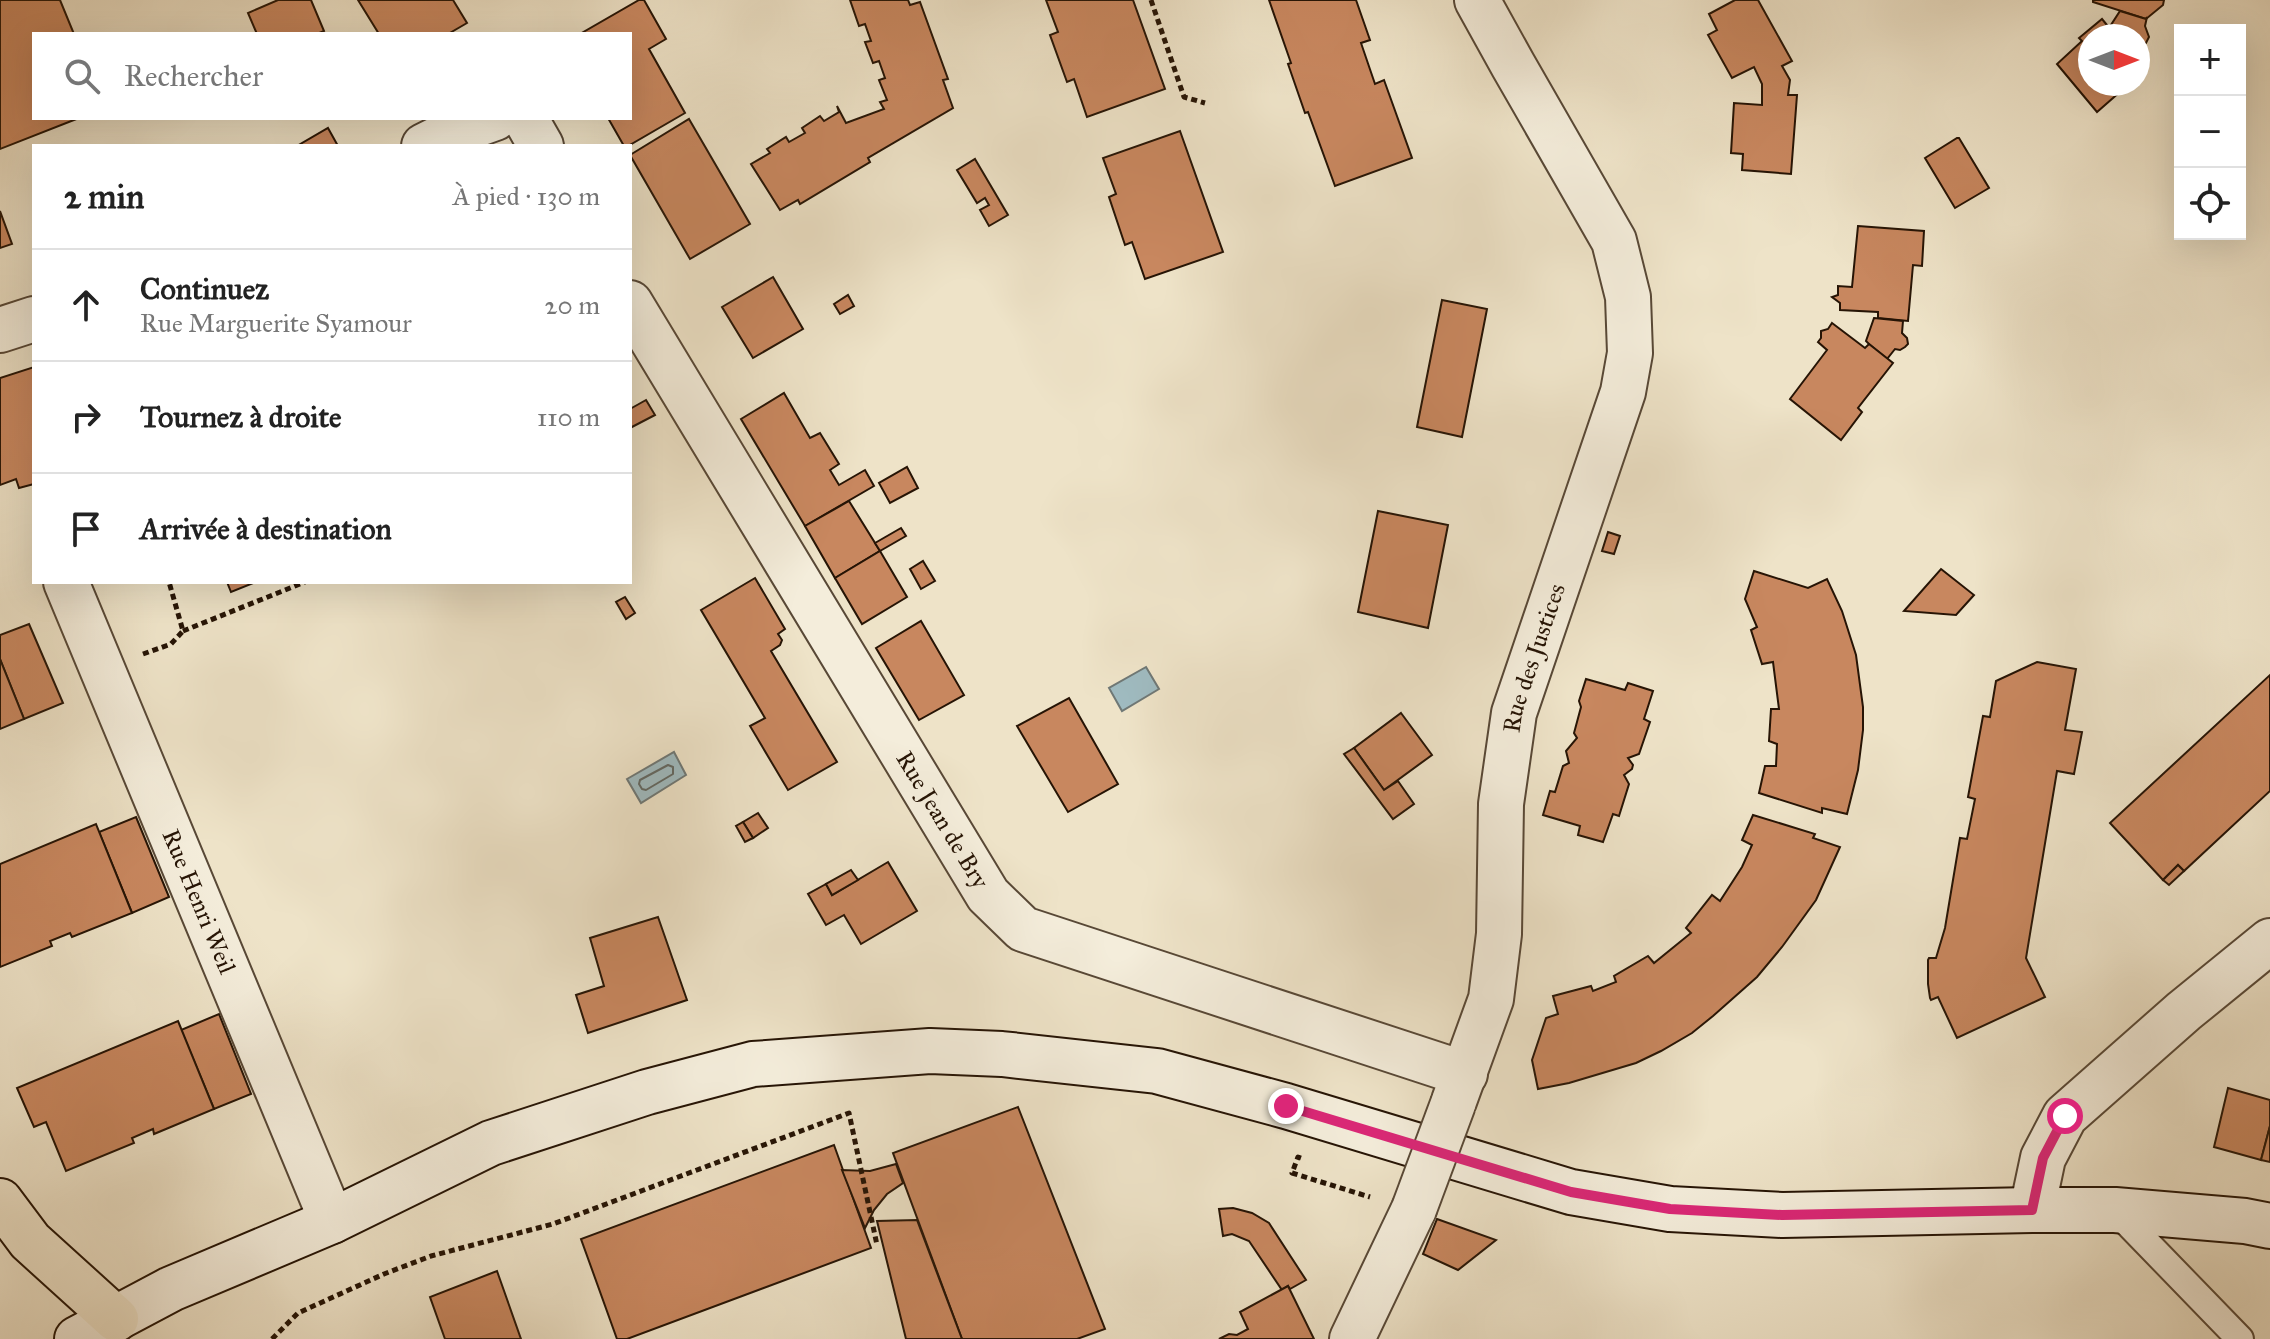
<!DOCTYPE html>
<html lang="fr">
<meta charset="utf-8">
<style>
:root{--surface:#fff;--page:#f6f6f6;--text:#222;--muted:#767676;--line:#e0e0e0}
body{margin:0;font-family:"IM FELL Great Primer",serif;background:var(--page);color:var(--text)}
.controls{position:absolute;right:24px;top:24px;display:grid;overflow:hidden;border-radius:0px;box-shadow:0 8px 32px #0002}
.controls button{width:72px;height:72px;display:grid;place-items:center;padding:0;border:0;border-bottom:2px solid var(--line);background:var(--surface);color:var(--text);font:40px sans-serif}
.compass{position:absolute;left:2078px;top:24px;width:72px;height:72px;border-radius:50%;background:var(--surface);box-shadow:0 8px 32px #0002;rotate:90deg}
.stop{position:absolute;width:24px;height:24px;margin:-18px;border:6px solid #db2777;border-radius:50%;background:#fff}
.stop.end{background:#db2777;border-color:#fff;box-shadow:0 2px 8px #0008}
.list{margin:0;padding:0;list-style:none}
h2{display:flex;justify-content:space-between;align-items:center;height:104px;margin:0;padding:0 32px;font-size:34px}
h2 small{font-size:26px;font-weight:400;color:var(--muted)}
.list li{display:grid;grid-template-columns:52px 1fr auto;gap:24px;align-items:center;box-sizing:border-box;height:112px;padding:0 32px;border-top:2px solid var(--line)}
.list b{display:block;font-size:30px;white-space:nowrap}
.list p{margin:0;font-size:26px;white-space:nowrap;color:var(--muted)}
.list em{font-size:26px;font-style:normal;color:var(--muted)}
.icon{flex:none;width:44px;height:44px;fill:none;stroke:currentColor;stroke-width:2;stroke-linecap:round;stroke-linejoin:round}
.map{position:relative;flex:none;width:2270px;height:1339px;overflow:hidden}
.search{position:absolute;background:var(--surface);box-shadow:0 8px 32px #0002;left:32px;top:32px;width:600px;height:88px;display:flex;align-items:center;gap:20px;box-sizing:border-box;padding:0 28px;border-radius:0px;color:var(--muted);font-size:30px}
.panel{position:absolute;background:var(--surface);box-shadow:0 8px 32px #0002;left:32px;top:144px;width:600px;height:440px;border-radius:0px}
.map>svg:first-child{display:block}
.water{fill:#9fbbc1;stroke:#6f7876;stroke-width:2}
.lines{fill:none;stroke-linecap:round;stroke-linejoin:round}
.shore{stroke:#626863;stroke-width:2}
.building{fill:#c8875f;stroke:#261405;stroke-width:2}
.lane-casing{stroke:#584836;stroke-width:30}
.street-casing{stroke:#584836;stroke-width:48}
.secondary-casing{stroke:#261405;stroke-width:48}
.primary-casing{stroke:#261405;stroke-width:48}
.path{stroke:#261405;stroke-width:5;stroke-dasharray:6 4;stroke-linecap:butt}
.lane{stroke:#f4eddb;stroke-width:26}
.street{stroke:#f4eddb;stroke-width:44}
.secondary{stroke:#f4eddb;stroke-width:44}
.primary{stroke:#eee3c8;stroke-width:44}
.street-bridge-casing{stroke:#584836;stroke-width:48;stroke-linecap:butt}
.street-bridge{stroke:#f4eddb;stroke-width:44}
.route{stroke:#db2777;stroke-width:10}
.labels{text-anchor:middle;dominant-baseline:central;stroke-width:6;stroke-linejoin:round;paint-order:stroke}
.street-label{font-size:24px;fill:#261405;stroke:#f4eddb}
</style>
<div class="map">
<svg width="2270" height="1339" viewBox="0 0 2270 1339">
<rect width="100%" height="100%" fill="#eee3c8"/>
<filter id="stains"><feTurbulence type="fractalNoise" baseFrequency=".0025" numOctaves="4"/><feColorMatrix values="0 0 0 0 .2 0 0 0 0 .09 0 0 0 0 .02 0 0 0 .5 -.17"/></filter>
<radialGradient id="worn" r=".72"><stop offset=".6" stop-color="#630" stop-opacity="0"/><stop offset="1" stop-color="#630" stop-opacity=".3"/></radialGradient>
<!-- water -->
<g class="water">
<path d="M1146 667 1159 689 1122 711 1109 688Z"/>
<path d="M674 752 686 775 641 803 627 779Z"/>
</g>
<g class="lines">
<!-- shore -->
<path class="shore" d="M668 765 673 767V774L646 790 642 789 639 784 640 780Z"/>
</g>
<!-- building -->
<g class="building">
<path d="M0 0H60L74 34H34V118H79L0 149Z"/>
<path d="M278 0H311L324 31 317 34H257L248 13Z"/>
<path d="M358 0H453L467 23 448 34H379Z"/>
<path d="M639 0H644L666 39 649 49 685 113 628 146H624L608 118H630V34H580Z"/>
<path d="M850 0H908L910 5 920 2 948 79 943 80 953 108 868 158 870 162 800 204 798 200 780 210 751 164 770 153 767 149 786 137 789 142 805 133 802 128 820 116 824 121 839 112 837 106 846 123 884 109 880 102 887 100 879 80 885 78 879 61 873 63 865 42 871 41 865 24 859 26Z"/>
<path d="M1046 0H1133L1165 89 1087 117 1074 79 1067 82 1050 35 1058 32Z"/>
<path d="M1269 0H1356L1370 40 1361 43 1375 84 1384 80 1412 158 1335 186 1308 112 1305 113 1288 64 1291 63Z"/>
<path d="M1735 0H1758L1792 61 1782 66 1790 80 1788 95H1797L1791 174 1742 170 1743 154 1731 153 1734 103 1762 105V84L1754 67 1732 78 1708 35 1717 30 1709 14Z"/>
<path d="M2093 0H2164L2163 5 2146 19 2093 2Z"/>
<path d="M2120 11 2146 19 2147 17 2145 26 2149 37 2146 43 2138 46V36H2116L2109 28Z"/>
<path d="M2102 19 2116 36H2090V84H2129L2097 112 2057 64 2082 41 2079 38Z"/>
<path d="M689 119 750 224 690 259 630 155Z"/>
<path d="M328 128 338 146H297Z"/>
<path d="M1180 131 1223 252 1145 279 1132 242 1125 245 1109 197 1116 194 1103 158Z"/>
<path d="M1957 138H1959L1989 188 1955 208 1925 158Z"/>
<path d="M975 159 1008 215 989 226 980 210 989 205 985 198 977 203 957 170Z"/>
<path d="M0 211 12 244 0 248Z"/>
<path d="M1858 226 1924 231 1922 266 1913 265 1908 321 1878 318V312L1840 310V303L1832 297 1838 295V286L1852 287Z"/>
<path d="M773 277 803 329 753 358 722 307Z"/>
<path d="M848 295 854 306 840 314 834 304Z"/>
<path d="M1442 300 1487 309 1462 437 1417 427Z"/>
<path d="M1874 318 1903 321 1902 333 1907 338 1908 344 1905 347 1900 350 1895 349 1887 359 1869 344 1866 341Z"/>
<path d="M1832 323 1865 348 1869 344 1893 363 1858 408 1862 412 1841 440 1790 399 1827 350 1818 342 1821 338V331L1828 329Z"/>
<path d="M34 367V484L19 488 16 479 0 485V378Z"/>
<path d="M784 393 810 438 820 433 839 464 830 470 839 485 865 470 874 486 805 526 741 419Z"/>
<path d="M646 400 655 415 630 428V409Z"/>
<path d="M907 467 918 488 890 503 879 483Z"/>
<path d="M849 501 880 551 835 578 805 526Z"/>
<path d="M1378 511 1448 525 1428 628 1358 612Z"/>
<path d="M901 528 906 536 880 551 875 543Z"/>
<path d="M1608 532 1620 536 1614 554 1602 551Z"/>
<path d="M880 551 907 597 862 624 835 578Z"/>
<path d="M923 561 935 581 921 589 910 569Z"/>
<path d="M1941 569 1974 595 1956 615 1904 611Z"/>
<path d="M1754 571 1808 588 1827 579 1842 611 1856 655 1863 707V730L1858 770 1847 814 1822 808V813L1759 793 1765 766H1776L1777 744 1769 741 1771 709H1779L1773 662 1762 664 1751 630 1757 627 1745 599Z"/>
<path d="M755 578 785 629 778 634 782 640 780 645 771 651 837 762 788 790 750 726 765 718 701 610Z"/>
<path d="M227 582H256L231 592Z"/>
<path d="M625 597 635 613 626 619 616 602Z"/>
<path d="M921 621 964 695 919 720 876 648Z"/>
<path d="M29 624 63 703 24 719 0 659V635Z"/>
<path d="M0 659 24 719 0 729Z"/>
<path d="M2037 662 2076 669 2065 730 2082 732 2074 774 2057 771 2026 958 2045 997 1957 1038 1938 997 1931 1000 1930 998 1928 984V960L1929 958H1936L1945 928 1960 838 1967 839 1975 799 1968 797 1983 716 1990 717 1996 681Z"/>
<path d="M2270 675V791L2184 871 2178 865 2163 880 2110 823Z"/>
<path d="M1586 679 1625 690 1628 683 1653 691 1644 719 1650 722 1639 754 1628 758 1633 765 1632 769 1624 775 1629 784 1619 816 1613 814 1603 842 1578 835 1580 826 1543 815 1550 791 1555 792 1563 766 1569 763 1566 751 1577 738 1574 733 1581 707 1579 701Z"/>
<path d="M1069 698 1118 784 1068 812 1017 726Z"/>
<path d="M1401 713 1432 755 1384 790 1354 748Z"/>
<path d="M1354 748 1384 790 1398 781 1414 804 1393 819 1344 754Z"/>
<path d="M758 813 768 828 753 838 743 822Z"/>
<path d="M1753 815 1815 834 1813 838 1840 847 1816 900 1782 947 1757 977 1713 1016 1692 1033 1661 1051 1636 1063 1569 1083 1538 1089 1532 1060 1546 1018 1558 1014 1553 996 1591 986 1593 991 1616 982 1614 976 1648 956 1654 963 1691 933 1686 928 1712 895 1720 901 1742 867 1752 845 1742 840Z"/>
<path d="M136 817 169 897 132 913 99 832Z"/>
<path d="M743 822 753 838 745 842 736 826Z"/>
<path d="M96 824 132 913 72 937 70 933 50 941 52 946 0 967V864Z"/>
<path d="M888 862 917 911 861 944 844 915 826 925 808 894 826 884 832 895Z"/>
<path d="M2178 865 2184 871 2169 885 2163 880Z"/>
<path d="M851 870 858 880 832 895 826 884Z"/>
<path d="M658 917 687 1000 588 1033 576 995 604 986 590 938Z"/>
<path d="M219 1014 251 1094 214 1109 181 1030Z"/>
<path d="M178 1021 214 1109 154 1134 153 1129 132 1138 134 1143 66 1171 46 1122 34 1127 17 1088Z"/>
<path d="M2228 1088 2270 1100V1126L2261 1160 2214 1147Z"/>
<path d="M1018 1107 1105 1329 1077 1339H962L893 1153Z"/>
<path d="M2270 1126V1162L2261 1160Z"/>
<path d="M834 1145 871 1248 627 1339H617L581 1239Z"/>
<path d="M896 1164 903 1183 887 1194 874 1210 865 1228 842 1170 870 1171Z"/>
<path d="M1233 1208 1252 1213 1269 1223 1306 1280 1290 1289 1288 1286 1282 1290 1249 1241 1232 1234 1223 1236 1219 1209Z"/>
<path d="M1437 1219 1496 1240 1458 1270 1423 1254Z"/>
<path d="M917 1220 962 1339H906L877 1221Z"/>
<path d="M497 1271 521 1339H445L430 1297Z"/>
<path d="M1288 1286 1314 1339H1219L1229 1334 1237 1335 1248 1329 1240 1312Z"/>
</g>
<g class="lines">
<!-- lane casing -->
<g class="lane-casing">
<path id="lane" d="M2115 1210 2240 1339"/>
</g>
<!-- street casing -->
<g class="street-casing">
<g id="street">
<path d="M525 118 541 146"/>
<path d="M424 146 442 137 495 118"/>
<path id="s1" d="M630 303 988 895 1023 929 1465 1074"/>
<path d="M0 330 34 319"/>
<path id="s2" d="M66 582 332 1221"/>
<path id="s3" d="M1454 1101 1491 999 1499 934 1501 804 1514 713 1623 392 1630 353 1628 297 1614 241 1513 65 1477 0"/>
<path d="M2032 1210 2043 1158 2065 1116 2184 1011 2270 941"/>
<path d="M1352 1339 1414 1209"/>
</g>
</g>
<!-- secondary casing -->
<g class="secondary-casing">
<path id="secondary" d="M77 1339 171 1289 332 1221 491 1143 647 1092 753 1064 930 1051 1002 1054 1157 1071 1286 1106 1571 1192 1670 1209 1782 1215 2032 1210H2115L2245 1221 2270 1226"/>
</g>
<!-- primary casing -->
<g class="primary-casing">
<path id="primary" d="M0 1201 30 1241 116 1319"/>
</g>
<!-- path -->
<g class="path">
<path d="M1151 0 1184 97 1205 103"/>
<path d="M183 631 305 582"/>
<path d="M143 654 171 644 183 631 169 582"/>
<path d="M1301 1158 1298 1157 1292 1173 1370 1197"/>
<path d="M272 1339 298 1313 384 1274 431 1256 553 1224 849 1113 877 1245"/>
</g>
<!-- lane -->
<use href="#lane" class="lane"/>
<!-- street -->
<use href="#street" class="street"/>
<!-- secondary -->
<use href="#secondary" class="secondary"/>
<!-- primary -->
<use href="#primary" class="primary"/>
<!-- street-bridge casing -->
<g class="street-bridge-casing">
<path id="street-bridge" d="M1414 1209 1453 1104"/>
</g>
<!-- street-bridge -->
<use href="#street-bridge" class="street-bridge"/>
</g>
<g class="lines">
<!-- route -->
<path class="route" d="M1286 1106 1571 1192 1670 1209 1782 1215 2032 1210 2043 1158 2065 1116"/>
</g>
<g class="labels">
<!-- street labels -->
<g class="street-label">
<text stroke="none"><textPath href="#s3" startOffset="454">Rue des Justices</textPath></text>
<text stroke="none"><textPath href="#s1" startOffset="604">Rue Jean de Bry</textPath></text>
<text stroke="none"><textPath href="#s2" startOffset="346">Rue Henri Weil</textPath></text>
</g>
</g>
<rect width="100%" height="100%" filter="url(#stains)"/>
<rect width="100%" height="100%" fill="url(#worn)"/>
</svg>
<div class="controls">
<button>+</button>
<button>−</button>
<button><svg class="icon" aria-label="locate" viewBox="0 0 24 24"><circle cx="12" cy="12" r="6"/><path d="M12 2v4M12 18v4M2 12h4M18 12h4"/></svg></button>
</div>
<svg class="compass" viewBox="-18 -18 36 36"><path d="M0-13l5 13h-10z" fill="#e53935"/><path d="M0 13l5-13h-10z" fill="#767676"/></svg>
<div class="stop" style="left:2065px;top:1116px"></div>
<div class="stop end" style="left:1286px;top:1106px"></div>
<div class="search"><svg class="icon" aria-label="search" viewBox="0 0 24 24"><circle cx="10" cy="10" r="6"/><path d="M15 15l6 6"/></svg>Rechercher</div>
<section class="panel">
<h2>2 min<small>À pied · 130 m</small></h2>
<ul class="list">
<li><svg class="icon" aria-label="ahead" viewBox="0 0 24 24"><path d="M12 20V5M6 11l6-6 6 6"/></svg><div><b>Continuez</b><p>Rue Marguerite Syamour</p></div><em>20 m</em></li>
<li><svg class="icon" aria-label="right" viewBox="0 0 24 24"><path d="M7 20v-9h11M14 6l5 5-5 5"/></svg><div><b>Tournez à droite</b></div><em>110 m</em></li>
<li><svg class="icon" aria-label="arrive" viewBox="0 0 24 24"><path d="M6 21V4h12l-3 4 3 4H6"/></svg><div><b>Arrivée à destination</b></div></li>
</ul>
</section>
</div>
